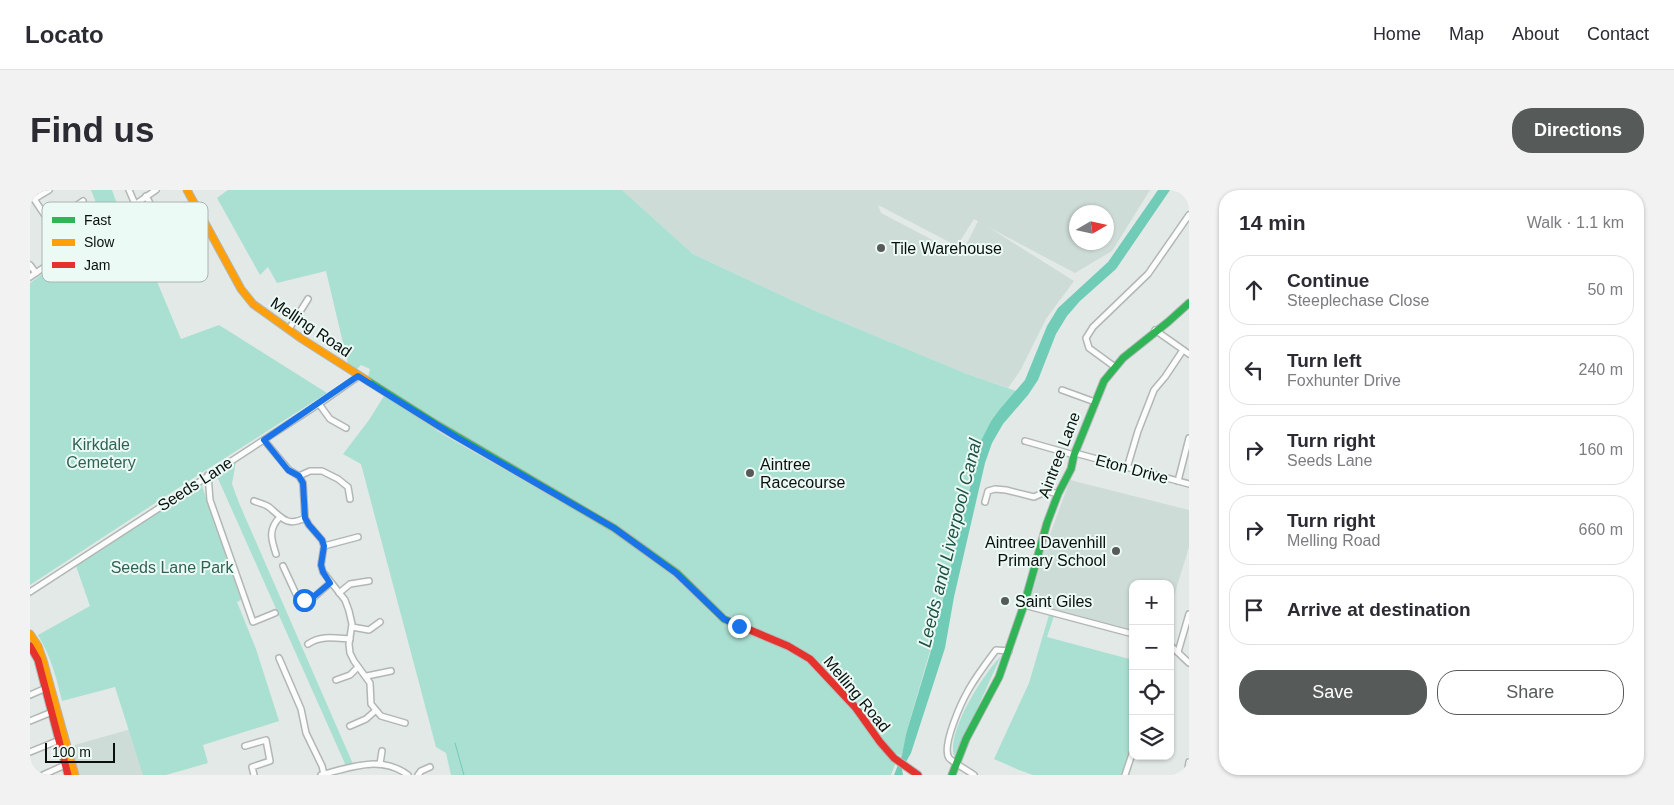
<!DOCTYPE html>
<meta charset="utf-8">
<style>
:root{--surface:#fff;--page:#f2f2f3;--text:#2b2b33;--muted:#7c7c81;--line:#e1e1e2;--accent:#565b59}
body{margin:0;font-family:Arial,sans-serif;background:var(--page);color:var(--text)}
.controls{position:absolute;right:15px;bottom:15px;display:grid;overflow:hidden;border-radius:10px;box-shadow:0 1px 4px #0004}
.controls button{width:45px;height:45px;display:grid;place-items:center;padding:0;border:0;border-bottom:1px solid var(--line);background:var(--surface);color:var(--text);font:25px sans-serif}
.compass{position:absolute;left:1039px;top:15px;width:45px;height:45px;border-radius:50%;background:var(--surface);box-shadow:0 1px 4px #0004;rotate:81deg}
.scale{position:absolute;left:15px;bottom:12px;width:70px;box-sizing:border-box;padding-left:5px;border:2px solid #0a0f0d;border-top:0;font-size:14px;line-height:18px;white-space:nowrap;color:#0a0f0d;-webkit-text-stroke:4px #ecfaf5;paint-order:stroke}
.stop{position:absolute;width:15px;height:15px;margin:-11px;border:4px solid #1a73e8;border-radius:50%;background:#fff}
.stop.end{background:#1a73e8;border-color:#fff;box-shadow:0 1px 5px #0008}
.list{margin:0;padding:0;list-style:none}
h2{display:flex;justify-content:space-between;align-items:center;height:65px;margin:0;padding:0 20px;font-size:21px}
h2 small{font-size:16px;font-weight:400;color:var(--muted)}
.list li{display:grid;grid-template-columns:32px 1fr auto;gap:15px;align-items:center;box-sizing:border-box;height:70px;margin:0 10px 10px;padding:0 10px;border:1px solid var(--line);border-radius:20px}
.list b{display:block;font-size:19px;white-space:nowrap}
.list p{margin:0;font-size:16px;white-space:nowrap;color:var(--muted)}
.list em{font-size:16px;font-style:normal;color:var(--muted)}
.actions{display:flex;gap:10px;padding:15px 20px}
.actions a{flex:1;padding:11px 0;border:1px solid var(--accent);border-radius:20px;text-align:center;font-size:18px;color:var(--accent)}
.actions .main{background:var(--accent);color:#fff}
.icon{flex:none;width:28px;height:28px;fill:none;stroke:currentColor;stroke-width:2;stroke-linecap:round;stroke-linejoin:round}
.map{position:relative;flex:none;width:1159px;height:585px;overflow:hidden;border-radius:20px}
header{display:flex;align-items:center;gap:30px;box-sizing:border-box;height:70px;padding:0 25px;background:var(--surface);border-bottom:1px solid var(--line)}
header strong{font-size:24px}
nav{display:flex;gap:28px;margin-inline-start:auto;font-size:18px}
.intro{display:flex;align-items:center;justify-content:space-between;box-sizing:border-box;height:120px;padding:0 30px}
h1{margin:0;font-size:35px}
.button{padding:12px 22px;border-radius:20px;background:var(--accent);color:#fff;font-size:18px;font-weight:700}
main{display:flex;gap:30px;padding:0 30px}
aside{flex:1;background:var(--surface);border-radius:20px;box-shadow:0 1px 4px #0004}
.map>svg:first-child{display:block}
.built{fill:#cedcd8;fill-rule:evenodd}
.green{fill:#aae0d1;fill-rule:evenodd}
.water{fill:#71ccb7}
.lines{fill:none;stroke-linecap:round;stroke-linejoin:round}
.stream{stroke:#71ccb7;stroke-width:1}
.street-casing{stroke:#b2b7b6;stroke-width:8}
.fast-casing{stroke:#b2b7b6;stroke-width:9}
.slow-casing{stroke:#b2b7b6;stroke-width:9}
.jam-casing{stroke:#b2b7b6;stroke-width:9}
.street{stroke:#fbfcfb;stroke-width:5}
.fast{stroke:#30b455;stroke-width:7}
.slow{stroke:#ff9f0a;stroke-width:7}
.jam{stroke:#e5322d;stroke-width:7}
.route{stroke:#1a73e8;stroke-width:6}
.poi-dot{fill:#565b59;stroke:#ecfaf5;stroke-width:2}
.labels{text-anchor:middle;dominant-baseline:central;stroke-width:4;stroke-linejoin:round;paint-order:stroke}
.poi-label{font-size:16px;fill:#0a0f0d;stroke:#ecfaf5;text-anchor:start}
.street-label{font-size:16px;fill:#0a0f0d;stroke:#ecfaf5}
.park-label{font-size:16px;fill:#2f6255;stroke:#ecfaf5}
.water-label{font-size:18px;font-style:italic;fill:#1e5144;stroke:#ecfaf5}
.key{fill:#ecfaf5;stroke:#a8b4af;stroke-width:1}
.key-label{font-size:14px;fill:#0a0f0d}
</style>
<header>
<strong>Locato</strong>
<nav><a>Home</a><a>Map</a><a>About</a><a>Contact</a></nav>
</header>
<div class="intro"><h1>Find us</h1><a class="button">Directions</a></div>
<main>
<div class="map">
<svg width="1159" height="585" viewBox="0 0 1159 585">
<rect width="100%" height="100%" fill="#e2e9e7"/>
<!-- built -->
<g class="built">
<path d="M592 0H1120L1082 61 1045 83 958 37 1044 91 1016 129 990 181 978 198 937 184 783 120 663 64ZM848 15 927 56 944 29 948 31 931 65 851 23ZM1046 22H1076V52H1046Z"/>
<path d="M1040 290 1159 320V357L1140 419V394H1103V440L1000 413 1012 366Z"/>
<path d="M101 539 114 585H48L41 556Z"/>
</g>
<!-- green -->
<g class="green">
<path d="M61 0H82L89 20 73 31Z"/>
<path d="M198 0H592L663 64 783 120 937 184 986 201 961 231 948 260 909 430 876 544 872 566C861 563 853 552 849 541L845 550 866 572 861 585H421L416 563 406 557 331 274 313 264 339 230 354 206 363 211 362 201 338 187 340 179 331 175 327 179 318 174 296 81 247 93 238 77 230 85 187 8ZM386 217 443 252 576 328 643 375 695 424 761 453 783 466 804 487 835 523 833 532 780 473 757 459 693 432 685 427 651 391 624 370 573 336 409 242 387 227Z"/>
<path d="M95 26 118 70 151 149 189 135 297 203 162 289 0 395V93L78 38 79 39Z"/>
<path d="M206 271 202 294 209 313 323 574 316 576 186 284 197 280Z"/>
<path d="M171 293 211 410 207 412 226 459 249 531 173 555 178 573 136 585H113L85 497 32 511C26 486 21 467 8 445L60 416 46 376Z"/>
<path d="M1019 425 1024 426 1017 447 1103 470V558L1094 585H1003L989 580 964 569 999 493Z"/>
<path d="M971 466 942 530 924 566C916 542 954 483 971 466Z"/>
</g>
<!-- water -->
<path class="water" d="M1128 0H1140L1086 79 1050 111 1037 126 1026 144 1008 190 998 205 973 234 962 253 955 273 924 407 915 458 881 563 872 579 873 585H864L872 565 876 544 900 464 951 251 961 231 970 219 995 190 1017 136 1028 118 1078 72Z"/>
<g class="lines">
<!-- stream -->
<path class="stream" d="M425 553 434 585"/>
<!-- street casing -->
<g class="street-casing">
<g id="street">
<path d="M99 0 105 14"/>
<path d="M0 3 38 60"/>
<path d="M116 6 128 28 139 22 143 29"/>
<path d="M4 9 19 0"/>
<path d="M20 33 53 11"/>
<path d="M118 34 128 28"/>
<path d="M0 75 6 83"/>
<path d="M0 87 126 0"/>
<path d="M259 139 278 109"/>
<path d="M1125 140 1159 164"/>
<path d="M1085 177 1059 158 1056 148 1063 137 1118 84 1159 25"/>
<path d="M1032 200 1065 212"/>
<path d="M289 214 300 229 316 238"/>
<path d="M234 250 259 280 269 286 273 293 275 328 279 335 292 350 294 356 291 375 293 382 315 410 319 421 322 434 319 454 320 463 324 471 340 493 341 514 351 526 375 533"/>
<path d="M995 251 1044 265"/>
<path d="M1045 263 1159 294"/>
<path d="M1097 278 1108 241 1124 200 1135 187 1153 160"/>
<path d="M178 285 180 310 223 432 245 423"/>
<path d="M269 286 280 281H292L308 289 318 297 320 309"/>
<path d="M1148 291 1159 248"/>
<path d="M224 311C229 313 235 314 239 317 252 328 257 337 275 328"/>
<path d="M955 312 958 301 965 299 976 300 1004 307 1017 301 1028 304"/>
<path d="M294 356 328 347"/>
<path d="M246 364C241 349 238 339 250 327"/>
<path d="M253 376 266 404 274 410 282 409 300 393"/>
<path d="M0 402 289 214 329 186"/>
<path d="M309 403 320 394 339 391"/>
<path d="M994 415 1103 444"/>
<path d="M322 437 339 440 350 432"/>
<path d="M278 454C291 445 305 448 320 449"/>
<path d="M1140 455 1159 473"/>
<path d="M1148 462 1159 424"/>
<path d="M249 468 271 519 276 543 292 576 294 584"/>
<path d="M337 486 361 481"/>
<path d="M306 490 320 485 328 477"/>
<path d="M0 505 16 498"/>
<path d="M0 531 22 522"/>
<path d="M320 536 336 529 345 521"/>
<path d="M215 556 236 550 240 571 222 577 224 585"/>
<path d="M0 562 32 549"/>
<path d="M350 574 352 561"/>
<path d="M13 585 35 575"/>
<path d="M291 585C321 577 351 565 378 585"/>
<path d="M388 585 391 581 400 577"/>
<path d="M944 585C940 582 921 571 919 568 911 556 932 511 939 499 947 485 957 472 966 460L979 461"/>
<path d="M1095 585 1103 561"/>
<path d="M1157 585 1159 572"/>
</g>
</g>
<!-- fast casing -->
<g class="fast-casing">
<g id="fast">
<path d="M338 191 406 234 584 338 647 383 694 429 708 435"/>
<path d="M922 585 936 549 969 487 994 415 1017 333 1028 304 1041 279 1044 265 1074 191 1093 168 1138 132 1159 113"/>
</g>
</g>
<!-- slow casing -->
<g class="slow-casing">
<g id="slow">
<path d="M157 0 211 99 223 114 272 149 338 191"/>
<path d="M0 444 8 456 13 470 45 585"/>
</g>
</g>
<!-- jam casing -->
<g class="jam-casing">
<g id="jam">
<path d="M708 435 758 456 780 469 825 517 850 552 864 568 888 585"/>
<path d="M0 456 8 470 38 585"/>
</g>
</g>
<!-- street -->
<use href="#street" class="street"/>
<!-- fast -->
<use href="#fast" class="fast"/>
<!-- slow -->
<use href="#slow" class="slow"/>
<!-- jam -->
<use href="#jam" class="jam"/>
</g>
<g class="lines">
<!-- route -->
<path class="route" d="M274 410 282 408 300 393 293 382 291 375 294 356 292 350 279 335 275 328 273 293 269 286 258 280 234 250 328 186 426 247 584 338 646 383 694 429 709 436"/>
</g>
<!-- markers -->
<g class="poi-dot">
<circle cx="851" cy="58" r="5"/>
<circle cx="720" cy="283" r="5"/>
<circle cx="1086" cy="361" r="5"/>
<circle cx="975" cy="411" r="5"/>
</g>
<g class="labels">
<!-- poi labels -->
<g class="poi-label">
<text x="861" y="58">Tile Warehouse</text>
<text x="730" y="274">Aintree<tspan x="730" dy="18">Racecourse</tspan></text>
<text x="1076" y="352" text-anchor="end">Aintree Davenhill<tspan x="1076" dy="18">Primary School</tspan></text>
<text x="985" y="411">Saint Giles</text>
</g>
<!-- street labels -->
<g class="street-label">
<text transform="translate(281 137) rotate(34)">Melling Road</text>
<text transform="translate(1029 265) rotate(-69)">Aintree Lane</text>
<text transform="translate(1102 279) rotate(15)">Eton Drive</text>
<text transform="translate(165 294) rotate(-33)">Seeds Lane</text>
<text transform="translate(827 504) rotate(50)">Melling Road</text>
</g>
<!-- park labels -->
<g class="park-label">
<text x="71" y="254">Kirkdale<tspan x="71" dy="18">Cemetery</tspan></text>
<text x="142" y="377">Seeds Lane Park</text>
</g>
<!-- water labels -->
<g class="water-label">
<text transform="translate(920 353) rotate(-76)">Leeds and Liverpool Canal</text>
</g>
</g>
<!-- legend -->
<rect x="12" y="12" width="166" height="80" rx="8" class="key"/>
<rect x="22" y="27" width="23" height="6" fill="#30b455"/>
<rect x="22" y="49" width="23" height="7" fill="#ff9f0a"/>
<rect x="22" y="72" width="23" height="6" fill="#e5322d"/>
<g class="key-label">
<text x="54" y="35">Fast</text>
<text x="54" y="57">Slow</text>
<text x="54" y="80">Jam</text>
</g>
</svg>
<div class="controls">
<button>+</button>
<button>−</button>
<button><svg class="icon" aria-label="locate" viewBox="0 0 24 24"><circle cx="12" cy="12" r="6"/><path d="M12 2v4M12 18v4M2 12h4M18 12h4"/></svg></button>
<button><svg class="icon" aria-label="layers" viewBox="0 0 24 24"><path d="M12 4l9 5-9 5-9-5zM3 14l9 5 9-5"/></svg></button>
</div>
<svg class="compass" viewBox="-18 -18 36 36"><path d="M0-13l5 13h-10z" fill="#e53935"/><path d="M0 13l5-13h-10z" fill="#7c7c81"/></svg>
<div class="scale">100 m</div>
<div class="stop" style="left:274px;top:410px"></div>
<div class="stop end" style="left:709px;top:436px"></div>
</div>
<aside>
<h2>14 min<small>Walk · 1.1 km</small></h2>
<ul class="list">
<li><svg class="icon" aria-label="ahead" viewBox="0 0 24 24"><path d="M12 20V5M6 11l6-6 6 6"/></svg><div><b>Continue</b><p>Steeplechase Close</p></div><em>50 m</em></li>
<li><svg class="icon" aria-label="left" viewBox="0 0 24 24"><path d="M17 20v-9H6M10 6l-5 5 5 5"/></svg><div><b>Turn left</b><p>Foxhunter Drive</p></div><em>240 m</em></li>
<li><svg class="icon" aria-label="right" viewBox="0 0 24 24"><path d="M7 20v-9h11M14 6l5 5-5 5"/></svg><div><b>Turn right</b><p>Seeds Lane</p></div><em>160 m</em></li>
<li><svg class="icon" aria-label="right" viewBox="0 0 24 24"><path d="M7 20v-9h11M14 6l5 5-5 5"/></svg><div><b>Turn right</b><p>Melling Road</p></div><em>660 m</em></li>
<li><svg class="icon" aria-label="arrive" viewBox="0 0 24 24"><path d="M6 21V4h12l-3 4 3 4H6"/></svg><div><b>Arrive at destination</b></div></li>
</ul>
<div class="actions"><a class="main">Save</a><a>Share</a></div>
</aside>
</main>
